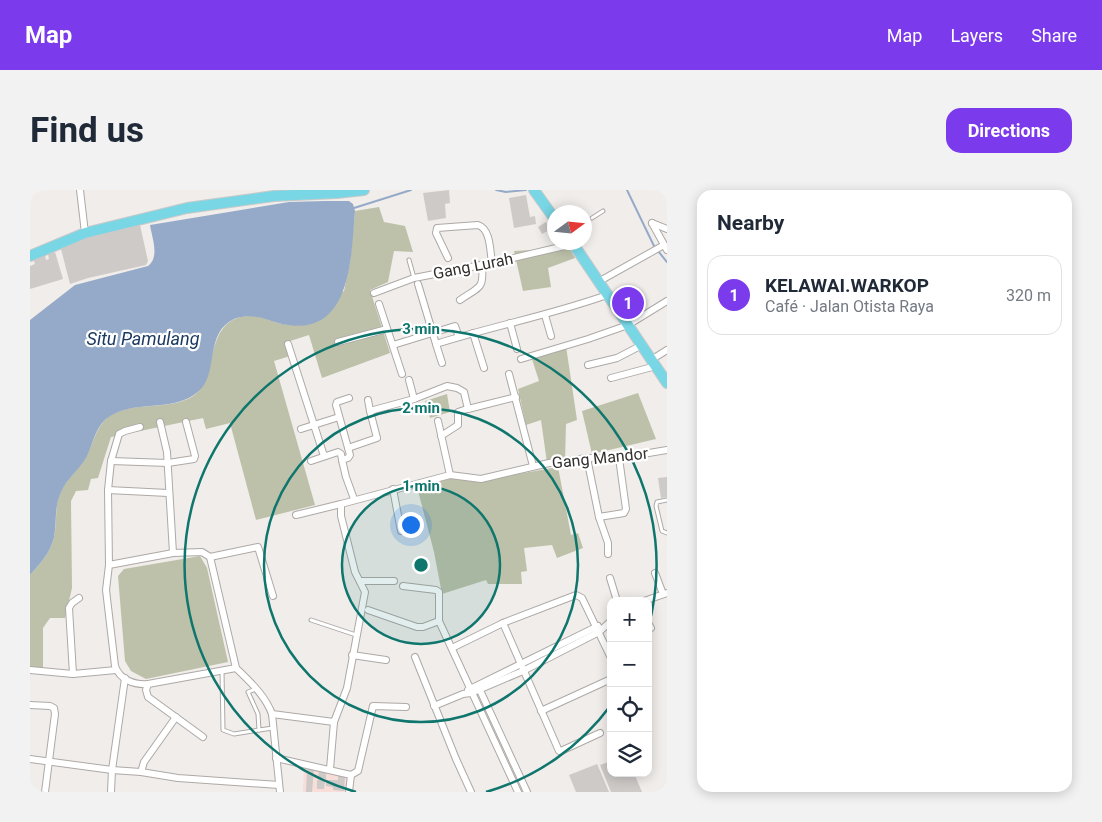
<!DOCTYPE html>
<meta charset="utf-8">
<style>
:root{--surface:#fff;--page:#f2f2f3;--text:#1f2937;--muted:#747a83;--line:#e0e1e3;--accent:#7c3aed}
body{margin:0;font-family:Roboto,sans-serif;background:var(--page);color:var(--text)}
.controls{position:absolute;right:15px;bottom:15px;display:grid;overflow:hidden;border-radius:10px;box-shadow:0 2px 12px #0003}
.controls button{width:45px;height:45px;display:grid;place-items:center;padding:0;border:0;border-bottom:1px solid var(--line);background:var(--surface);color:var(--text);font:25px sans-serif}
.compass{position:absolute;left:517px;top:15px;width:45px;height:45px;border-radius:50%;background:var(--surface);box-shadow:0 2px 12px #0003;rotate:75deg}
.you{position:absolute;left:380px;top:334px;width:18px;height:18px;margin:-12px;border:4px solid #fff;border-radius:50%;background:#1a73e8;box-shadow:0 0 0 8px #1a73e833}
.badge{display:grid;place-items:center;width:32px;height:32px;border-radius:50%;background:var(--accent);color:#fff;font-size:16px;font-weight:700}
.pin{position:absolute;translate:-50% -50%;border:2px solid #fff;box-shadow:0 1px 5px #0006}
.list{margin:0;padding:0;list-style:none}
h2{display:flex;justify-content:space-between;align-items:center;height:65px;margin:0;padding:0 20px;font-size:21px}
h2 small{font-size:16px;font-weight:400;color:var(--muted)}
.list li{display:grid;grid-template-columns:32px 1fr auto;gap:15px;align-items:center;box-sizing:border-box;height:80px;margin:0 10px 10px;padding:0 10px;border:1px solid var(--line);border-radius:15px}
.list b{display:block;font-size:19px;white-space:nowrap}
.list p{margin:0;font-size:16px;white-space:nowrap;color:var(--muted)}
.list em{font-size:16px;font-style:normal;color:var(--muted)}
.icon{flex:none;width:28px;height:28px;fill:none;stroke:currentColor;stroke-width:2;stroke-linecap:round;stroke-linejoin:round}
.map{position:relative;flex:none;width:637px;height:602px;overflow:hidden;border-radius:15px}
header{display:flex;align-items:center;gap:30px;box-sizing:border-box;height:70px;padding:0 25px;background:var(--accent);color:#fff}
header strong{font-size:24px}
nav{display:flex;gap:28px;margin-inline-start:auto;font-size:18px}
.intro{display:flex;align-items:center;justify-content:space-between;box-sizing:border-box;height:120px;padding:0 30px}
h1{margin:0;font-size:35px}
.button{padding:12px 22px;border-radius:15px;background:var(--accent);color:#fff;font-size:18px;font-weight:700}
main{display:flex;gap:30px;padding:0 30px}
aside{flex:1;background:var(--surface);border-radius:15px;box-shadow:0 2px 12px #0003}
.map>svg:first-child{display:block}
.education{fill:#f8ddd9}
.green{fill:#bdc1a9}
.water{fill:#95aac8}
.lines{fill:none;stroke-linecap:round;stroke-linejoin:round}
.stream{stroke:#95aac8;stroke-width:2}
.building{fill:#cecac8}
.lane-casing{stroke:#ada9a7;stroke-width:5}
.street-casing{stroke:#ada9a7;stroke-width:8}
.primary-casing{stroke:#cac9c9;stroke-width:12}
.lane{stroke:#fff;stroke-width:3}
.street{stroke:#fff;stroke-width:6}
.primary{stroke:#79d7e5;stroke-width:10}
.ring{fill:none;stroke:#0f766e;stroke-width:2.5}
.labels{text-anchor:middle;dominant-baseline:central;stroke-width:4.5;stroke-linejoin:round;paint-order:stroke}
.street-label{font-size:16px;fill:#32302f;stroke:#fff}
.water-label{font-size:18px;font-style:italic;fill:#1b3961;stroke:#fff}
.centre{fill:#0f766e;stroke:#fff;stroke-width:2.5}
.ring-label{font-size:15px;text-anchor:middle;font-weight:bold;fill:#0f766e;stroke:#fff;stroke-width:4.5;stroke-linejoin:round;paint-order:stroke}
</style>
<header>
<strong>Map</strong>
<nav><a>Map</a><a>Layers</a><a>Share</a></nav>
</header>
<div class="intro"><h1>Find us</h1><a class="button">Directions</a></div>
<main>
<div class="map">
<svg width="637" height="602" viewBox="0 0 637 602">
<rect width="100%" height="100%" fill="#f1edea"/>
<!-- education -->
<path class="education" d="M274 576 319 586 317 602H273Z"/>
<!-- green -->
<g class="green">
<path d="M349 17 354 32 375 36 383 62 364 61 358 92 340 100 360 163 292 188 279 145 257 152 260 166 244 171 285 315 226 330 200 233 176 239 173 228 81 247 68 288 61 289 58 300 46 301 41 311 42 398 35 428H20L13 438V480L0 482V385C10 374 21 362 24 347 27 333 25 319 29 306 35 289 49 280 57 265 63 254 65 241 74 231 95 207 147 225 169 201 173 197 174 191 176 187 185 161 184 127 220 126 232 126 242 132 253 134 259 135 266 135 272 135L314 101 320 73 325 21Z"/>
<path d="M539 57 545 68 518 78 521 97 493 101 484 61 501 60 502 66Z"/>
<path d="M536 156 547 230 536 234 535 271 517 273 511 230 496 235 488 199 509 191 501 166Z"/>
<path d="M608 203 626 249 562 264 552 221Z"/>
<path d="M417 204 420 222 400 228 395 211Z"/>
<path d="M528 277 541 345 548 343 553 358 527 368 522 355 494 358 497 381 491 382 492 394H458L456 390 412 404 404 362 386 293 420 286 454 290Z"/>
<path d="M170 366 177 378 198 472 116 489 101 481 95 471 88 386 94 379Z"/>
</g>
<!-- water -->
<path class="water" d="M295 11H319L323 14 325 21C321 67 322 149 252 134 235 130 222 122 204 129 174 143 189 183 169 201 144 224 102 208 76 229 65 238 63 254 57 266 50 279 37 288 31 302 24 317 27 332 24 347 21 362 10 374 0 385V130L45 95 118 76C130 67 122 48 120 35L259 12Z"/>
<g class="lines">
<!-- stream -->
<g class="stream">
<path d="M466 0 476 2 496 0"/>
<path d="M597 0 624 56 637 72"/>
<path d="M324 18 381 0"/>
</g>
</g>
<!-- building -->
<g class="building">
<path d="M419 0 420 13 415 14 416 28 398 31 393 3Z"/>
<path d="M496 5 500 27 505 26 506 34 484 38 479 8Z"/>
<path d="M516 32 520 40 512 44 508 37Z"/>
<path d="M110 35 118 71 116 75 58 88 40 94 31 59 54 49Z"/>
<path d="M25 62 33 89 0 99V76L5 74 3 69 15 65 16 70 19 69 18 64Z"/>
<path d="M637 287V307L631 308 628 288Z"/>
<path d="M581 571V583H604L612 602H581L570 575Z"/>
<path d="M567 574 579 602H546L539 585Z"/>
<path d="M277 579H284L282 602H276Z"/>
<path d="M289 582H296V589L288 588Z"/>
<path d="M308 586H315L314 601 303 600V597L296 596V590H308Z"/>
<path d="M287 590H295L294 599H287Z"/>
</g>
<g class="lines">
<!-- lane casing -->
<g class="lane-casing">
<g id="lane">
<path d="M562 28 573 21"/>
<path d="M379 70 384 88"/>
<path d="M637 310 627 312 626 316 632 341 637 343"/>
<path d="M281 430 326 445"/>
<path d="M192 481 193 540 204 544 229 540"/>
<path d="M226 499 218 502 228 524 229 540 243 538"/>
</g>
</g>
<!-- street casing -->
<g class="street-casing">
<g id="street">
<path d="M50 0 55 43"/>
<path d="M622 33 637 60"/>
<path d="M622 33 637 39"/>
<path d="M418 68 406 43 407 38 448 35C461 39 460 62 462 73"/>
<path d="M568 92 634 55"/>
<path d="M388 94 406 154"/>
<path d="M344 103 384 88 462 73 543 54"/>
<path d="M430 110C450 96 454 100 452 74"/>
<path d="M349 114 372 184"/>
<path d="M515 125 521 146"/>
<path d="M480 133 487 159"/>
<path d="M443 143 454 178"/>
<path d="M308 152 357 139"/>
<path d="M258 154 294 266"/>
<path d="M363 155 425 136 429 147"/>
<path d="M491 169 558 149 598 135 637 111"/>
<path d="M621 170 637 160"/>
<path d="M412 173 406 154C463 136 521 125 577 105"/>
<path d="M558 175 587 168 612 155"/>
<path d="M479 184 503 276"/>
<path d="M581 188 626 176"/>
<path d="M379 190 384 209"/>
<path d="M319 208 307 212 306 215 320 265 318 268 312 270 316 287 324 309"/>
<path d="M338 210 340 221 384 209 417 196 427 198 434 202 438 219 486 207"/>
<path d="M408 231 420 285"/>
<path d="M130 232 137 262 143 363"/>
<path d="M271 239 306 228"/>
<path d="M411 246 428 235V222L437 219"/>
<path d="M318 258 347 248 340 221"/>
<path d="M557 268 569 327 578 353V364"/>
<path d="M81 271 138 273 164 269 165 266 156 232"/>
<path d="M281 271 308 262 311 264 312 270"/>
<path d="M363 299 371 341"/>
<path d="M78 300 138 303"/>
<path d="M266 325 311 314"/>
<path d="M569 327 594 323 596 319 589 268"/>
<path d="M172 362 180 367 206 478 118 494C104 495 90 490 85 476L76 400 79 375 143 363Z"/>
<path d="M180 367 228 357 243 406"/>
<path d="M79 375 78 300 81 271 89 244 95 241 110 237"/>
<path d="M625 383 633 404"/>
<path d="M580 388 587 411"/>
<path d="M330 391H364"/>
<path d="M373 396 406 400 409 402V431"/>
<path d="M614 411 637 403"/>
<path d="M338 420 387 437H393L409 431 488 602"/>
<path d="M473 433 529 561H531L570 543"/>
<path d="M618 433 621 438"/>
<path d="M422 458 473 433 546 405 552 408 581 468"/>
<path d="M322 465 356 470"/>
<path d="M385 467 426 569 441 602"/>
<path d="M206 478C220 492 235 505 242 524L250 602"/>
<path d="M0 480 43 484 86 480"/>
<path d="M43 484 39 418 42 413 49 408"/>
<path d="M118 494 116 500 118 507 173 547"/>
<path d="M448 496 497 602"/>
<path d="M438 500 568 436"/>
<path d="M0 515 20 516 24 518 25 524 15 602"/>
<path d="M404 516 433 504 441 503 493 481 569 442 581 431"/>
<path d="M511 521 581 489"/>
<path d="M242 524 304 532"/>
<path d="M246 568 321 585 328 581 343 516 376 517"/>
<path d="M0 569 82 580 111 582 148 588 249 595"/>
<path d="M300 579 304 532 317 498 335 402 325 382 311 326V314L420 285 451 289 519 273 557 268H589L637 260"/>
<path d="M111 582 114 572 146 527"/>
<path d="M81 602 82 580 95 488"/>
<path d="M319 602 321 585"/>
</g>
</g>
<!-- primary casing -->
<g class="primary-casing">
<g id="primary">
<path d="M504 0 524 28"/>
<path d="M542 52 637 193"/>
<path d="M0 66 55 43 157 18 244 6 307 3 334 0"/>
</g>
</g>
<!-- lane -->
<use href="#lane" class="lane"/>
<!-- street -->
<use href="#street" class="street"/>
<!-- primary -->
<use href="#primary" class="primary"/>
</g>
<!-- distance rings -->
<circle cx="391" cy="375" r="79" fill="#0f766e" fill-opacity=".12"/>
<g class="ring">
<circle cx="391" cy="375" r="79"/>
<circle cx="391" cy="375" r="157"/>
<path d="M581 515A236 236 0 0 1 456 602M326 602A236 236 0 1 1 618 438"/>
</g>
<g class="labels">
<!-- street labels -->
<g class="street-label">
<text transform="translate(443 76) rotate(-11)">Gang Lurah</text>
<text transform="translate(570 268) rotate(-6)">Gang Mandor</text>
</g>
<!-- water labels -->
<g class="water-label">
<text x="113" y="148">Situ Pamulang</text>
</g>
</g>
<circle cx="391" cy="375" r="8" class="centre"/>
<g class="ring-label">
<text x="391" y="144">3 min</text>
<text x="391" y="223">2 min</text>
<text x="391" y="301">1 min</text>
</g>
</svg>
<div class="controls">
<button>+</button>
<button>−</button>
<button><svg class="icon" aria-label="locate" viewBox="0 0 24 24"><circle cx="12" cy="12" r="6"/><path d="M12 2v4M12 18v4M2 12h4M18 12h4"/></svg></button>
<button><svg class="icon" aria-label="layers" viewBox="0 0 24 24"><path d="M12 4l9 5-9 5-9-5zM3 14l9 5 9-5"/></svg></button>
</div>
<svg class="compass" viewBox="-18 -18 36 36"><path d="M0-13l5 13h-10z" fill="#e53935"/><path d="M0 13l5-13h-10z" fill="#747a83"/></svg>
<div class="you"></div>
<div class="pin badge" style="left:598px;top:113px">1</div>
</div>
<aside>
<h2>Nearby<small></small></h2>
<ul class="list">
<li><span class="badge">1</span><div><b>KELAWAI.WARKOP</b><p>Café · Jalan Otista Raya</p></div><em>320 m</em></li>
</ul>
</aside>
</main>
